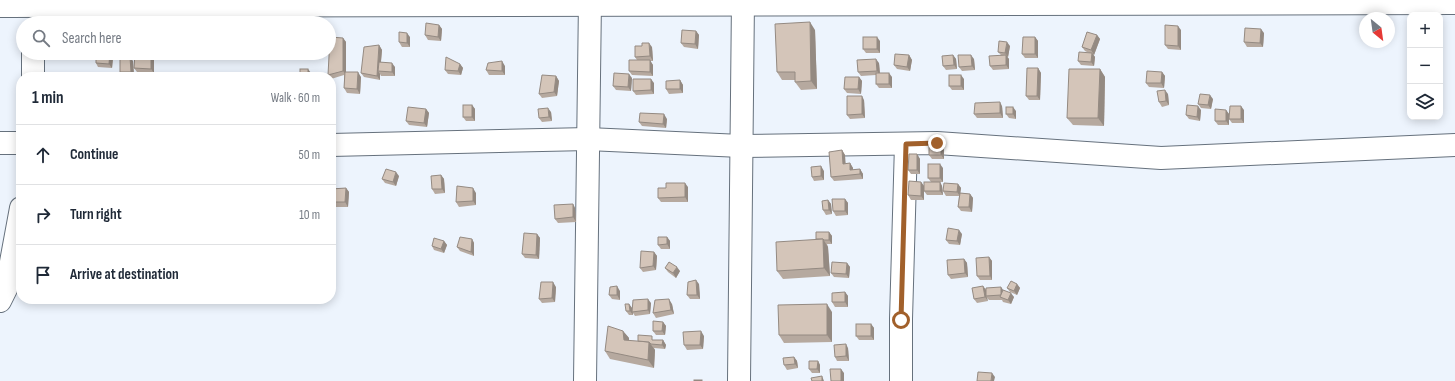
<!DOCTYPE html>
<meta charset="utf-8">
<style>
:root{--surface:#fff;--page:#f6f6f7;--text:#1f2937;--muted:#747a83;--line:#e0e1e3}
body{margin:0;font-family:"Sofia Sans Condensed",sans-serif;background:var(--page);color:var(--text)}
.controls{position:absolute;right:12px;top:12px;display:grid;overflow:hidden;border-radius:8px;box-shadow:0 2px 10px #0003}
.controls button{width:36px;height:36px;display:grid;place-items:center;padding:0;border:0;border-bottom:1px solid var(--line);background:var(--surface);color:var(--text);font:20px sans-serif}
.compass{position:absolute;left:1359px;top:12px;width:36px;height:36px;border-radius:50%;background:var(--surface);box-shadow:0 2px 10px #0003;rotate:151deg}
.stop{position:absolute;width:12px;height:12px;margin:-9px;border:3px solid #a1602b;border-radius:50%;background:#fff}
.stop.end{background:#a1602b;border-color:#fff;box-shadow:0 1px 4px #0008}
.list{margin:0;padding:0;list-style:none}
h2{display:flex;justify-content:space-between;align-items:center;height:52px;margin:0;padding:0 16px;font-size:17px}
h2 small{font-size:13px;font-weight:400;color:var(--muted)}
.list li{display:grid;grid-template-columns:26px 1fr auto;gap:12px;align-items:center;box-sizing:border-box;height:60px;padding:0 16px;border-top:1px solid var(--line)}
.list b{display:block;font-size:15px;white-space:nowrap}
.list em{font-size:13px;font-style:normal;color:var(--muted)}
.icon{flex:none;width:22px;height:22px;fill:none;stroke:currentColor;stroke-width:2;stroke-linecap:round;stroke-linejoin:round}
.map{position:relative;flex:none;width:1455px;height:381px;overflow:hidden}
.search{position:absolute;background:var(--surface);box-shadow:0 2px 10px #0003;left:16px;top:16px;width:320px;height:44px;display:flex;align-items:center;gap:10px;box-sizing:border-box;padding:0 14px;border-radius:22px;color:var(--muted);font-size:15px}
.panel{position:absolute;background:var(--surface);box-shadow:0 2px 10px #0003;left:16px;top:72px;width:320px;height:232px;border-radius:16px}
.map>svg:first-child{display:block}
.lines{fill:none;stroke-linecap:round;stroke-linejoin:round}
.minor-casing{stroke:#66717d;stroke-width:24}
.minor{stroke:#fff;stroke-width:22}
.wall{fill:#b6a99f}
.shaded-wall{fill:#948a82}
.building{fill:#d4c5b9;stroke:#948a82}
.route{stroke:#a1602b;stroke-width:5}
</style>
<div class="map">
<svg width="1455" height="381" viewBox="0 0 1455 381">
<rect width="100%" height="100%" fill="#edf4fd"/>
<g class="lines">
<!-- minor casing -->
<g class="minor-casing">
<g id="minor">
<path d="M0 6 1455 3"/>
<path d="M33 77V53"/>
<path d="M0 143H21"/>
<path d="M331 145 588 139 741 146 937 143 1161 158 1455 145"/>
<path d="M0 301 6 289 21 208"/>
<path d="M585 381 590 0"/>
<path d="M739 381 743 0"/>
<path d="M901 381V319L906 144"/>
</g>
</g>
<!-- minor -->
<use href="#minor" class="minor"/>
</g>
<!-- wall -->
<g class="wall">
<path d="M439 25 442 29 441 41 428 40 425 35Z"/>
<path d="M815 30 817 89 801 90 795 82V80H782L777 72Z"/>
<path d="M1181 30V50L1168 49 1165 45Z"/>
<path d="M696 31 699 35 698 49 684 47 681 43Z"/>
<path d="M1264 33 1263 47H1247L1244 42Z"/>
<path d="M1097 35 1100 39 1094 55 1093 54 1095 57 1094 66 1081 65 1078 61 1089 53 1085 51 1082 47Z"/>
<path d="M410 37V47H402L399 42Z"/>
<path d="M1035 37 1038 41V58H1025L1022 54Z"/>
<path d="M343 38 346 42V72L361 77 360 94 347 93 344 88V75L331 79V77H330L328 75Z"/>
<path d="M880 41V53H866L863 49Z"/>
<path d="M379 45 382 50 381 62 395 67V76H381L380 74V80L364 77 361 73Z"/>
<path d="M1010 46 1008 57H1007L1009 59V69L993 70 990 66 1001 55 998 52Z"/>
<path d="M652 47 653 61H650L653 65V76L632 75 629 71 637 60 635 57Z"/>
<path d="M120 53H131L121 54Z"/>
<path d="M135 53H152L154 57V73L137 72 134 68Z"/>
<path d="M909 55 912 60 910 71 897 69 894 65Z"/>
<path d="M953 55 956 59 957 69 946 70 943 66Z"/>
<path d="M113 58 112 68 98 67 96 63Z"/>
<path d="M974 59 975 70 962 71 959 67Z"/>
<path d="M133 61 134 76H123L120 72Z"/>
<path d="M879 63 880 73 892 77V88H879L876 84V75L861 76 858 72Z"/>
<path d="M460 64 463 68 461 75 448 74 445 70Z"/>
<path d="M505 66V75H489L486 70Z"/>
<path d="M1038 68 1041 73 1040 100H1029L1026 96Z"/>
<path d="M1100 69 1105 77 1104 126 1073 125 1067 118Z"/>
<path d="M1162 72 1165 76 1164 88 1149 87 1146 83Z"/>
<path d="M556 76 559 81 557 96 542 98 539 94Z"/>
<path d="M859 77 862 81 861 94 847 93 844 89Z"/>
<path d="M632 78 631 91 616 90 613 86Z"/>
<path d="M964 79V90H952L949 86Z"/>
<path d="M680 80 683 85V93L669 94 666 89Z"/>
<path d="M654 83V94L636 95 633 91Z"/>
<path d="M1168 94 1169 105 1162 107 1159 102Z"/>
<path d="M1213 99 1211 109 1201 108 1198 104Z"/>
<path d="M864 100 865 118 850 119 847 115Z"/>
<path d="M472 105 475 109V121H466L463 117Z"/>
<path d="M1002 106 1003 118H977L974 114Z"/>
<path d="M426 109 429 113 427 127 409 125 406 121Z"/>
<path d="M1201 110 1200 121 1189 119 1186 115Z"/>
<path d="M1226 110 1229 114V125H1218L1215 121Z"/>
<path d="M1244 110V123H1232L1229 119Z"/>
<path d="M1016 111V119L1009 118 1006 114Z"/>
<path d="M551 112 552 121 542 122 539 118Z"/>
<path d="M667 119 666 128 642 126 639 122Z"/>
<path d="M941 145 944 149V159H932L929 155Z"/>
<path d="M842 150 845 155V164L850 163 853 168V170L860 169 863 174V179L834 181 831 177Z"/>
<path d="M917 154 920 159V174H911L908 170Z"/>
<path d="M943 168V182H940L942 186 943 195H927L924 191V188V200H911L908 195 921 182 924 186 931 182 928 178Z"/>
<path d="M824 171V180L814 181 812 177Z"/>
<path d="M441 175 444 179 445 193 435 194 432 189Z"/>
<path d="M399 176 396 186 385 183 382 179Z"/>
<path d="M958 184 961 188 960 193 970 194 973 198 972 212 961 211 958 207 959 196H946L943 191Z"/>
<path d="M688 187V202H661L658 198Z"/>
<path d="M346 188 349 192 348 207H334L331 203V189Z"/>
<path d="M476 193V205L459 207 456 202Z"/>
<path d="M845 199 848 203V215L836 216 833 211Z"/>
<path d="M828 200 831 204 832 214 826 215 823 210Z"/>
<path d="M573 204 575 208 576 222 558 223 555 219Z"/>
<path d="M829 232 832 236V244H827L828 247 830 276 783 279 777 271 816 239Z"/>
<path d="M537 234 540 238 539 259 525 258 522 254Z"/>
<path d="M962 234 960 245 949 244 946 240Z"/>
<path d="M667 237 670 241V249H661L658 245Z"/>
<path d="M472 239 474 243V256L460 251 457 247Z"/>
<path d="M444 241 447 245 444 253 434 250 432 246Z"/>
<path d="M654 252 657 256 656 270 643 272 640 268Z"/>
<path d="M989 257 992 261V280H980L977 276Z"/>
<path d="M964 259 967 263 968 277 951 279 948 275Z"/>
<path d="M847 263 850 267 849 278 834 277 831 273Z"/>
<path d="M665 268 680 271 676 278 668 272Z"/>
<path d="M699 284 700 299H690L687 295Z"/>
<path d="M1017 284 1020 288 1017 295 1010 292 1007 288Z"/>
<path d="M983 286 986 290 1003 291 1014 297 1011 304 1003 302 1002 300H989L987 298 988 301 977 303 974 299Z"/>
<path d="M556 287 555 302 542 303 539 299Z"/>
<path d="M620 291V300L612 299 609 295Z"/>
<path d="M845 292 848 296V307H835L832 302Z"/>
<path d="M262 299H276V303L264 302Z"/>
<path d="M651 303 650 314 635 316 633 313V315H629L626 311 629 304 632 308 633 311Z"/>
<path d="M672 304 674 314 656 318 653 313Z"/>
<path d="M832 312V342L784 343 779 335Z"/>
<path d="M663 322 666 326 665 335H656L653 331Z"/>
<path d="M871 324 874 328V340H859L856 336Z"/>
<path d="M623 331 629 338V341H638L655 340H663L666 345 665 349 654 348 655 350 654 368 610 359 605 351Z"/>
<path d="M704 336 703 349 687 350 684 345Z"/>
<path d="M848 348 849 361H837L835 357Z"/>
<path d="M794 357 797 361 798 368 787 370 784 365Z"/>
<path d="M818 361 820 365V373H812L809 369Z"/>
</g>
<!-- shaded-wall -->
<g class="shaded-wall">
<path d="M810 22 815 30 817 89 811 81Z"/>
<path d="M439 25 442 29 441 41 438 37Z"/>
<path d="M1178 26 1181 30V50L1178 46Z"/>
<path d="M1261 29 1264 33 1263 47 1260 43Z"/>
<path d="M696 31 699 35 698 49 695 44Z"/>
<path d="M407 33 410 37V47L407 43Z"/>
<path d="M1097 35 1100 39 1094 55 1091 50Z"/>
<path d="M877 37 880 41V53L877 49Z"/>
<path d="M1035 37 1038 41V58L1035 54Z"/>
<path d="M343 38 346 42V75L343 71Z"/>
<path d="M1007 42 1010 46 1008 57 1005 53Z"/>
<path d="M649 43 652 47 653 61 650 56Z"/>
<path d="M379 45 382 50 380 71H378L380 74V80L377 76Z"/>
<path d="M110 53 113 58 112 68 109 64Z"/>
<path d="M151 53 154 57V73L151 69Z"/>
<path d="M1092 53 1095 57 1094 66 1091 62Z"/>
<path d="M909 55 912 60 910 71 907 67Z"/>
<path d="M953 55 956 59 957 69 954 65Z"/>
<path d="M971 55 974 59 975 70 972 66Z"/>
<path d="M1006 55 1009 59V69L1006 65Z"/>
<path d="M130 57 133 61 134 76 131 72Z"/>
<path d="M876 59 879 63 880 75 877 71Z"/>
<path d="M650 60 653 65V76L650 72Z"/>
<path d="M502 61 505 66V75L502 71Z"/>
<path d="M392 63 395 67V76L392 72Z"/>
<path d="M460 64 463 68 461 75 458 71Z"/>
<path d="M1038 68 1041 73 1040 100 1037 96Z"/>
<path d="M308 69 311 73V77H308Z"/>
<path d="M1100 69 1105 77 1104 126 1098 118Z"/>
<path d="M358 72 361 77 360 94 357 89Z"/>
<path d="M1162 72 1165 76 1164 88 1161 83Z"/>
<path d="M889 73 892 77V88L889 84Z"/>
<path d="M629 74 632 78 631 91 628 87Z"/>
<path d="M961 75 964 79V90L961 86Z"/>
<path d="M556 76 559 81 557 96 554 92Z"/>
<path d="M859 77 862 81 861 94 858 89Z"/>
<path d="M651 79 654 83V94L651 90Z"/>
<path d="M680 80 683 85V93L680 89Z"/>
<path d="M1165 90 1168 94 1169 105 1166 101Z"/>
<path d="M1210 95 1213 99 1211 109 1208 105Z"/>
<path d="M862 96 864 100 865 118 862 114Z"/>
<path d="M1000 102 1002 106 1003 118 1000 113Z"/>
<path d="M472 105 475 109V121L472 117Z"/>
<path d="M1198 106 1201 110 1200 121 1197 117Z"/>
<path d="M1241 106 1244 110V123L1241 119Z"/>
<path d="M1013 107 1016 111V119L1013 114Z"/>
<path d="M548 108 551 112 552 121 549 117Z"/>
<path d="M426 109 429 113 427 127 424 123Z"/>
<path d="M1226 110 1229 114V125L1226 121Z"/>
<path d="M664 114 667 119 666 128 663 124Z"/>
<path d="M941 145 944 149V159L941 155Z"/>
<path d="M842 150 845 155 846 168 843 164Z"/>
<path d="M917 154 920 159V174L917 170Z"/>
<path d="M850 163 853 168V174L850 170Z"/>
<path d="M940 164 943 168V182L940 178Z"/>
<path d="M821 166 824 171V180L821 176Z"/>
<path d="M860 169 863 174V179L860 174Z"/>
<path d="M396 172 399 176 396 186 393 182Z"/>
<path d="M441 175 444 179 445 193 442 189Z"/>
<path d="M921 182 924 186V200L921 196Z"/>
<path d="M940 182 942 186 943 195 940 191Z"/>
<path d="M685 183 688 187V202L685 197Z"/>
<path d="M958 184 961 188 960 196 957 192Z"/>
<path d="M346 188 349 192 348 207 345 202Z"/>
<path d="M473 188 476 193V205L473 201Z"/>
<path d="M970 194 973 198 972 212 969 207Z"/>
<path d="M845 199 848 203V215L845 211Z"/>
<path d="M828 200 831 204 832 214 829 210Z"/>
<path d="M573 204 575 208 576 222 573 217Z"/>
<path d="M959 230 962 234 960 245 957 241Z"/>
<path d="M829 232 832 236V244L829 240Z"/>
<path d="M537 234 540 238 539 259 536 255Z"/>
<path d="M667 237 670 241V249L667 244Z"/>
<path d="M472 239 474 243V256L471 252Z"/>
<path d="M823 239 828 247 830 276 824 268Z"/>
<path d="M444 241 447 245 444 253 441 249Z"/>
<path d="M654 252 657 256 656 270 653 266Z"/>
<path d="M989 257 992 261V280L990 276Z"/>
<path d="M964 259 967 263 968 277 965 273Z"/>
<path d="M847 263 850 267 849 278 846 274Z"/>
<path d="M677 267 680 271 676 278 673 273Z"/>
<path d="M696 280 699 284 700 299 697 295Z"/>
<path d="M553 282 556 287 555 302 552 298Z"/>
<path d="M1017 284 1020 288 1017 295 1014 291Z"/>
<path d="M617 286 620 291V300L617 295Z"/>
<path d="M983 286 986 290V296L987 298 988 301 985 297Z"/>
<path d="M1001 287 1004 291V298L1001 295Z"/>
<path d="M845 292 848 296V307L845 302Z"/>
<path d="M1011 293 1014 297 1011 304 1008 300Z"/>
<path d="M648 299 651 303 650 314 648 310Z"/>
<path d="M669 299 672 304 674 314 671 310Z"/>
<path d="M629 304 632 308 633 315 630 311Z"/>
<path d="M827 304 832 312V342L827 335Z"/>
<path d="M663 322 666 326 665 335 662 331Z"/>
<path d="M871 324 874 328V340L871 336Z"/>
<path d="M623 331 629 338V348L624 340Z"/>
<path d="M701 331 704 336 703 349 700 345Z"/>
<path d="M663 340 666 345 665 349 662 345Z"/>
<path d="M649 342 655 350 654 368 648 360Z"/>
<path d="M846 344 848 348 849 361 846 356Z"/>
<path d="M794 357 797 361 798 368 795 364Z"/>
<path d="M818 361 820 365V373L817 369Z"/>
<path d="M841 369 844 373V381H841Z"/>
<path d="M992 373 995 377 994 381H991Z"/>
<path d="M822 376 824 381H825H822Z"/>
</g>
<!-- building -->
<g class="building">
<path d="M284 18 310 20 309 23H284Z"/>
<rect x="249" y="22" width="15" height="1"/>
<path d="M810 22 811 81 795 82V72H777L775 24Z"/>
<path d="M426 23 439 25 438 37 425 35Z"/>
<path d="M1165 25 1178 26V46L1165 45Z"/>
<path d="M1245 28 1261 29 1260 43 1244 42Z"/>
<path d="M682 30 696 31 695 44 681 43Z"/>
<path d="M399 32 407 33V43L399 42Z"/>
<path d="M1087 32 1097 35 1091 50 1082 47Z"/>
<path d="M330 37 343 38V71L328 75Z"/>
<rect x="863" y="37" width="14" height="12"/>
<path d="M1023 37H1035V54H1022Z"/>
<path d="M999 41 1007 42 1005 53 998 52Z"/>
<path d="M642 43H649L650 56 635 57V46H642Z"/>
<path d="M379 45 377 76 361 73 364 47Z"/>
<path d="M1079 52 1092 53 1091 62 1078 61Z"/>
<path d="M96 53H110L109 64 96 63Z"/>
<path d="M135 53H151V69L134 68Z"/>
<path d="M895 54 909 55 907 67 894 65Z"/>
<path d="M953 55 954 65 943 66 942 56Z"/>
<path d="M958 55H971L972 66 959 67Z"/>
<path d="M1006 55V65L990 66 989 56Z"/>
<path d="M120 57H130L131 72H120Z"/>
<path d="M446 57 460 64 458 71 445 70Z"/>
<path d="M876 59 877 71 858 72 857 60Z"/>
<path d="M629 60H650V72L629 71Z"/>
<path d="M502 61V71L486 70 488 63Z"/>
<path d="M379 62 392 63V72L378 71Z"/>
<path d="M1027 68H1038L1037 96H1026Z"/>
<rect x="300" y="69" width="8" height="8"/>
<path d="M1069 69H1100L1098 118H1067Z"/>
<path d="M1147 71 1162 72 1161 83H1146Z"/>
<path d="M345 72H358L357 89 344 88Z"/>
<rect x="172" y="73" width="10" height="4"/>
<path d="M614 73 629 74 628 87 613 86Z"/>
<rect x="876" y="73" width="13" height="11"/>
<path d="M542 75 556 76 554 92 539 94Z"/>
<rect x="949" y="75" width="12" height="11"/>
<path d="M845 77H859L858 89H844Z"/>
<path d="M633 79H651V90L633 91Z"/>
<path d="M680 80V89H666V81Z"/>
<path d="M1165 90 1166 101 1159 102 1157 91Z"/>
<path d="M1200 94 1210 95 1208 105 1198 104Z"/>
<path d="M847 96H862V114L847 115Z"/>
<path d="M1000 102V113L974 114 975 103Z"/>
<rect x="463" y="105" width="9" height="12"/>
<path d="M1187 105 1198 106 1197 117 1186 115Z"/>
<path d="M1230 106H1241V119H1229Z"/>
<path d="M408 107 426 109 424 123 406 121Z"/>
<rect x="1006" y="107" width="7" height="7"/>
<path d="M548 108 549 117 539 118 538 109Z"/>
<path d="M1215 109 1226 110V121H1215Z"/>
<path d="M640 113 664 114 663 124 639 122Z"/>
<path d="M941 145V155H929V146Z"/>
<path d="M842 150 843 164 850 163V170L860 169V174L831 177 829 152Z"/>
<path d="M909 154H917V170H908Z"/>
<rect x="928" y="164" width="12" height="14"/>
<path d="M821 166V176L812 177 811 167Z"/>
<path d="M386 169 396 172 393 182 382 179Z"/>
<path d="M441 175 442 189H432L431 176Z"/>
<path d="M909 181 921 182V196L908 195Z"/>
<rect x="924" y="182" width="16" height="9"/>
<path d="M666 183H685V197L658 198V188H666Z"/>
<path d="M944 183 958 184 957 192 943 191Z"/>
<path d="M457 186 473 188V201L456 202Z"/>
<path d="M346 188 345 202H331V189Z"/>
<path d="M960 193 970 194 969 207H958Z"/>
<path d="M832 199H845V211H833Z"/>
<path d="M828 200 829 210H823L822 201Z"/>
<path d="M573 204V217L555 219 554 205Z"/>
<path d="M948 228 959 230 957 241 946 240Z"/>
<path d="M816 232H829V240H824L823 239H816Z"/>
<path d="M524 233 537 234 536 255 522 254Z"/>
<path d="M460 237 472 239 471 252 457 247Z"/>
<path d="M658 237H667V244L658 245Z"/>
<path d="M434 238 444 241 441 249 432 246Z"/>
<path d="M823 239 824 268 777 271 776 242Z"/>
<path d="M641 251 654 252 653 266 640 268Z"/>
<path d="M989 257 990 276H977L976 258Z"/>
<path d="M964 259 965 273 948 275 947 260Z"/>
<path d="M669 262 677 267 673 273 665 268Z"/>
<path d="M832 262 847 263 846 274 831 273Z"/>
<path d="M696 280 697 295H687L688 282Z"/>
<path d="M1011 281 1017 284 1014 291 1007 288Z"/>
<path d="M541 282H553L552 298 539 299Z"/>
<path d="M617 286V295H609L610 287Z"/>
<path d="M983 286 985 297 974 299 972 288Z"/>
<path d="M1001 287V295L986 296V288Z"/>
<path d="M1003 290 1011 293 1008 300 1000 297Z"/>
<path d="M845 292V302H832V293Z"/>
<path d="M648 299V310L632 312 633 300Z"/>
<path d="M669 299 671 310 653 313 655 300Z"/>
<path d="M625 304H629L630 311H626Z"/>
<path d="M827 304V335H779L778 305Z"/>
<path d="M653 321 663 322 662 331H653Z"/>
<rect x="856" y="324" width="15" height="12"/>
<path d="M608 326 623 331 624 340 649 342 648 360 605 351Z"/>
<path d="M701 331 700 345H684L683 332Z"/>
<path d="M638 335 652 336V340H663L662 345 651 344 649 342 638 341Z"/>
<path d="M846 344V356L835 357 834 345Z"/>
<path d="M794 357 795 364 784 365 783 358Z"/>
<path d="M809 361H818L817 369H809Z"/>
<path d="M830 369H841V381H831Z"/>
<path d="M978 372 992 373 991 381H977Z"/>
<path d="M822 376V381H812L811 378Z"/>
<rect x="694" y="380" width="8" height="1"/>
</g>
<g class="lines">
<!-- route -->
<path class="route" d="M901 320 906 144 937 143"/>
</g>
</svg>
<div class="controls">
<button>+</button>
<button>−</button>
<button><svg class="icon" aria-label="layers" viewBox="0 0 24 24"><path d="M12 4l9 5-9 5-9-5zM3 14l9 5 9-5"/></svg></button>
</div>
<svg class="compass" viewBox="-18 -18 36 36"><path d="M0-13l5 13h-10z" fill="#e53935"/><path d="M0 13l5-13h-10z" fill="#747a83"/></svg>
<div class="stop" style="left:901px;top:320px"></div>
<div class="stop end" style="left:937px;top:143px"></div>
<div class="search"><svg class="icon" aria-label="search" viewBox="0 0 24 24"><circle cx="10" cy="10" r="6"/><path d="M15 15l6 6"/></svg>Search here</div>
<section class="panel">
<h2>1 min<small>Walk · 60 m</small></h2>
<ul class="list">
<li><svg class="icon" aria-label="ahead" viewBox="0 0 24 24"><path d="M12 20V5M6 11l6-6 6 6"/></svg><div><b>Continue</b></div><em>50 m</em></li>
<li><svg class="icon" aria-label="right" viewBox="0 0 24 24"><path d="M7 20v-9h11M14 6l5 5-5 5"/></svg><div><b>Turn right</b></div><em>10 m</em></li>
<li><svg class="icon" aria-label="arrive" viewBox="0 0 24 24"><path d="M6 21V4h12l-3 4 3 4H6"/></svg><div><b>Arrive at destination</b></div></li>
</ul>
</section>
</div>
